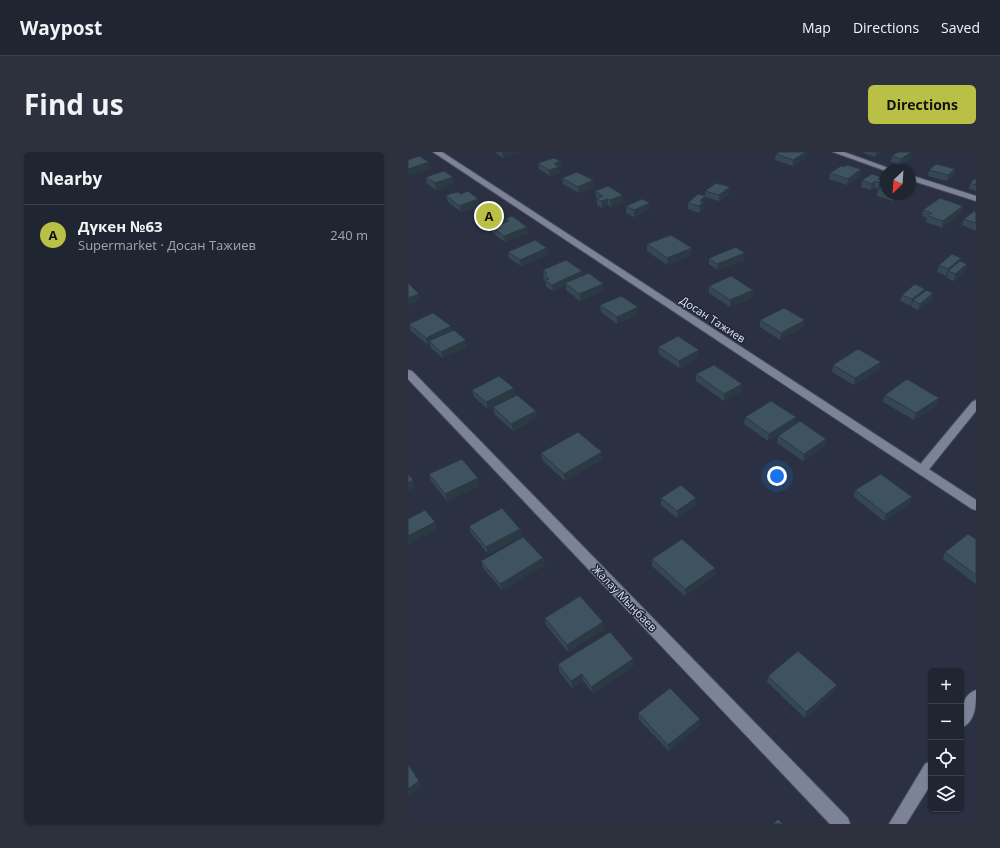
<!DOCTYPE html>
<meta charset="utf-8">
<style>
:root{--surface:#202532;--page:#2d313e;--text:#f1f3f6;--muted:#a2a5ac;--line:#3d424d;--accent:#bac045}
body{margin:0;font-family:"Open Sans",sans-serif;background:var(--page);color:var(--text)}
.controls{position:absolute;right:12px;bottom:12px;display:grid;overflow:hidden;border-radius:6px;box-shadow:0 1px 3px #0004}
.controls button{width:36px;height:36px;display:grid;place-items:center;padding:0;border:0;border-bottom:1px solid var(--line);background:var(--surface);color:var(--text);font:20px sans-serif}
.compass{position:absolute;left:472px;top:12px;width:36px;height:36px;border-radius:50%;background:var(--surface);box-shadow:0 1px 3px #0004;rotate:205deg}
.you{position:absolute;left:369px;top:324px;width:14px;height:14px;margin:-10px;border:3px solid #fff;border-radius:50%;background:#1a73e8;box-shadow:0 0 0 6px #1a73e833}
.badge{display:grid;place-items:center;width:26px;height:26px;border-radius:50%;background:var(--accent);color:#111;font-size:13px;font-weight:700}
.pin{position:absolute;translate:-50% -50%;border:2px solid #fff;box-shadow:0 1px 4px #0006}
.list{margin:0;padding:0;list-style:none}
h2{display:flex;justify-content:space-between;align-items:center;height:52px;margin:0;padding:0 16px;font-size:17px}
h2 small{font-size:13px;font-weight:400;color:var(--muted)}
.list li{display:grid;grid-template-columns:26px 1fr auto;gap:12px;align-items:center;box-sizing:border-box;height:60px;padding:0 16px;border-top:1px solid var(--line)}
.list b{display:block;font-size:15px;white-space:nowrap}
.list p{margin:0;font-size:13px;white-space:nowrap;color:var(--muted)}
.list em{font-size:13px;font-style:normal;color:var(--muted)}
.icon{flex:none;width:22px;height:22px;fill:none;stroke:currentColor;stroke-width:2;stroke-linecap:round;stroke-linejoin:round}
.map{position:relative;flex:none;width:568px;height:672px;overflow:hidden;border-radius:6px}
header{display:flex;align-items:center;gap:24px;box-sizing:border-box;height:56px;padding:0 20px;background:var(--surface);border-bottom:1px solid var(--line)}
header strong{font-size:19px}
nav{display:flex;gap:22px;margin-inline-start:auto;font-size:14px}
.intro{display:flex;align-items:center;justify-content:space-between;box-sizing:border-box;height:96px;padding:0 24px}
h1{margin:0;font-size:28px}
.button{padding:10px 18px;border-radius:6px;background:var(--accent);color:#111;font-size:14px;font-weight:700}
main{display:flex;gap:24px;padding:0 24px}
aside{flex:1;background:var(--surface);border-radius:6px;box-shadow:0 1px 3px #0004}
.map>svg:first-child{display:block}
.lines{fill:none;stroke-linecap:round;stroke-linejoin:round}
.street-casing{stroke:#4a4e5d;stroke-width:2}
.secondary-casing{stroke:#4a4e5d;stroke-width:2}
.street{fill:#7c8399;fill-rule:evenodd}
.secondary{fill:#7c8399;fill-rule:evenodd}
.wall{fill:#354753}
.shaded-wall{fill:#2b3943}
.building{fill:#3e5260;stroke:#2b3943}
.labels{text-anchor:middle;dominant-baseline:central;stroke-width:3;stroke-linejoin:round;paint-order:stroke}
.street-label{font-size:11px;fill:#e2e6f2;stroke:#212739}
</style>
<header>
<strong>Waypost</strong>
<nav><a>Map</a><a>Directions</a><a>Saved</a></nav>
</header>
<div class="intro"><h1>Find us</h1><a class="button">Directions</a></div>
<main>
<aside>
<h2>Nearby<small></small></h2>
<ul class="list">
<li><span class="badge">A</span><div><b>Дүкен №63</b><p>Supermarket · Досан Тажиев</p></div><em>240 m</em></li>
</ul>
</aside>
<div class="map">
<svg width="568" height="672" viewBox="0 0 568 672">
<rect width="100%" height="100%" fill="#2b3143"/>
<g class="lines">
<!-- street casing -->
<g class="street-casing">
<g id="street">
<path d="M425 0H436L486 18 478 19Z"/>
<path d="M502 23 568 44V49L502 28Z"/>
<path d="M0 218 4 219 440 666 442 672H422L0 227Z"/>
<path d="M568 248V259L518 321 514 322 510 321 508 318 510 315 564 250Z"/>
<path d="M568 538C568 552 568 570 553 576 553 562 552 544 568 538Z"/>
<path d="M523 609V632L498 672H481L517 612Z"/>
</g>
</g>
<!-- secondary casing -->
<g class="secondary-casing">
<path id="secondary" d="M25 0H34L568 348V358L564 357Z"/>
</g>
<!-- street -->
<use href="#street" class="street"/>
<!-- secondary -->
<use href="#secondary" class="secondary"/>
</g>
<!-- wall -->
<g class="wall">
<path d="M87 0H112L95 6Z"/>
<path d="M371 0H399V5L385 14 367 8 368 2Z"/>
<path d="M456 0H474L467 5 455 1Z"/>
<path d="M484 4 503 6 492 13 483 10Z"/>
<path d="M152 9 153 16H151L152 21 142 24 131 17 130 11Z"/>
<path d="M436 15 453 17 452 24 439 33 421 27 422 21Z"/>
<path d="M547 17 546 23 539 29 520 24 521 18Z"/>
<path d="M18 25 46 31 28 38 19 32Z"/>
<path d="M154 26 186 35 171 41 155 32Z"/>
<path d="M568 26V39L561 37 562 31Z"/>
<path d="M473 27V34L470 37 466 35 463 38 453 35 454 28Z"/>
<path d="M478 33V42H496L485 49 469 44 470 37Z"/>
<path d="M187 39 215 50 203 55 200 53 194 56 189 53V46L188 45Z"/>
<path d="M297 39 322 41 311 49 297 45V50L295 52V56L291 61 280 57V51L297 44Z"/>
<path d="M38 43 72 54 53 60 40 50Z"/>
<path d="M218 54 242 57 226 65 218 61Z"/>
<path d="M65 57H92L93 64 76 70 67 64Z"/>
<path d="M515 58 554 60 534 76 518 70 519 66 514 64Z"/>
<path d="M568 60V79L554 73 556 67Z"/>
<path d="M97 67 119 75 120 81 97 90 86 82 84 75 98 70Z"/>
<path d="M239 92 284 103 259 113 239 99Z"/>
<path d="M139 96 140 103 113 114 101 106 100 100Z"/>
<path d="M301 106 336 108 309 118 301 112Z"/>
<path d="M553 106 552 109 559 112 557 119 546 129 539 126 540 122 538 124 529 120 531 113Z"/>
<path d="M135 118 175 124 196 139 172 149 158 138V134L145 139 138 135V130L136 129Z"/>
<path d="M301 134 345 145 322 155 301 141Z"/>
<path d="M517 137 516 140 525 141 524 148 510 158 504 155V153L503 154 492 149 494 143Z"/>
<path d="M192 153 230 155V162L209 172 193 160Z"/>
<path d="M352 168 396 174 372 188 352 175Z"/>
<path d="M1 172 44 179 59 195 35 206 23 196 22 192 20 193 3 179Z"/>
<path d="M250 195 291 205 271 216 251 202Z"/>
<path d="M473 210 471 217 446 233 424 220 425 213Z"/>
<path d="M288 222 334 232V239L316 249 288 229Z"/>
<path d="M64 238 107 243 80 257 66 245Z"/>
<path d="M477 243 529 253 506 268 475 250Z"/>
<path d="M85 255 128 259 129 266 105 279 86 262Z"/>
<path d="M337 265H388L387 272 360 289 336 272Z"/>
<path d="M370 284 418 287 417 294 395 309 369 291Z"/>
<path d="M194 300V307L157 329 134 308 133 301Z"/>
<path d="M21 322 72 333 39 349 23 329Z"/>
<path d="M447 338 502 352 476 369 446 345Z"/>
<path d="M253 346 288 353 269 366 253 353Z"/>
<path d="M61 374 112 377 114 384 80 402 63 381Z"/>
<path d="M568 387V432L535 407 537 400Z"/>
<path d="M135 406 137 413 94 438 75 416 73 409Z"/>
<path d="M244 407 307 416V423L277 444 244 414Z"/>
<path d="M137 466 196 477 160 500 138 473Z"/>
<path d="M150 512 226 514 185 541 175 529 164 536 151 519Z"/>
<path d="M360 524 427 539 397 566 359 530Z"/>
<path d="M230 561 292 573 261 599 231 568Z"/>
</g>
<!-- shaded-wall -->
<g class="shaded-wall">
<path d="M94 0H112L95 6Z"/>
<path d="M398 0H399V5L385 14V8Z"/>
<path d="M468 0H474L467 5Z"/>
<path d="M504 0 503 6 492 13 493 7Z"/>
<path d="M152 9 153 16H151L152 21 142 24 141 18 146 12Z"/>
<path d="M21 10 22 17 0 24V17Z"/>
<path d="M453 17 452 24 439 33 440 27Z"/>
<path d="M547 17 546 23 539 29 540 23Z"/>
<path d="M45 25 46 31 28 38 27 31Z"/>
<path d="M473 25 472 29 474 28 473 34 470 37 471 30 470 27Z"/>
<path d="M185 28 186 35 171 41 170 35Z"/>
<path d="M467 29 466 35 463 38 464 32Z"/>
<path d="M322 35V41L311 49V43Z"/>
<path d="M488 42H496L485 49 486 43Z"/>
<path d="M215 43V50L203 55 202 48Z"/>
<path d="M297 44V50L295 52V56L291 61 292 49Z"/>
<path d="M70 47 72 54 53 60 51 54Z"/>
<path d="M200 47V53L194 56 193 49Z"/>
<path d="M242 51V57L226 65V58Z"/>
<path d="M555 54 554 60 534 76 535 69Z"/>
<path d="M92 57 93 64 76 70 75 64Z"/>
<path d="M119 75 120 81 97 90 96 84Z"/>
<path d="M139 96 140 103 113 114 112 108Z"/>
<path d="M284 96V103L259 113V106Z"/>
<path d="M337 101 336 108 309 118V112Z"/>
<path d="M553 106 551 112 540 119V122L538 124 540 117Z"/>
<path d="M559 112 557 119 546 129 547 122Z"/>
<path d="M174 119 175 125 157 131 158 134 145 139 144 133Z"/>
<path d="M195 132 196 139 172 149 171 142Z"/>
<path d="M517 137 516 143 505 148 504 153 503 154 504 147Z"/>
<path d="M345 138V145L322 155V148Z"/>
<path d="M525 141 524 148 510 158 512 152Z"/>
<path d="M11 142 13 148 0 154V146Z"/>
<path d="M230 155V162L209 172V165Z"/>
<path d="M397 168 396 174 372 188 373 181Z"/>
<path d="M43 174 44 181 21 189 22 192 20 193 18 186Z"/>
<path d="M58 188 59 195 35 206 33 200Z"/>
<path d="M291 198V205L271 216V209Z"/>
<path d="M473 210 471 217 446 233 447 226Z"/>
<path d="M334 232V239L316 249V242Z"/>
<path d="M106 236 107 243 80 257 78 250Z"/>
<path d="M531 246 529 253 506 268 508 261Z"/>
<path d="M128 259 129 266 105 279 103 272Z"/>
<path d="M388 265 387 272 360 289 361 282Z"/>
<path d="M418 287 417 294 395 309 396 302Z"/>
<path d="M194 300V307L157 329 156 322Z"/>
<path d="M70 326 72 333 39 349 37 342Z"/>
<path d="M5 328 7 335 0 339V331Z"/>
<path d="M504 345 502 352 476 369 478 362Z"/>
<path d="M288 346V353L269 366V359Z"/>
<path d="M27 370 29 377 0 393V384Z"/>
<path d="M112 377 114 384 80 402 78 395Z"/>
<path d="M135 406 137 413 94 438 92 432Z"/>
<path d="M307 416V423L277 444V437Z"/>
<path d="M195 470 196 477 160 500 159 493Z"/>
<path d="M225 507 226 514 185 541 183 535Z"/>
<path d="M174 522 175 529 164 536 163 529Z"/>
<path d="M429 533 427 539 397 566 398 560Z"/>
<path d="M292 567V573L261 599 260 593Z"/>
<path d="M11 629 14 635 0 645V637Z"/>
</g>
<!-- building -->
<g class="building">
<path d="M371 0H398L385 8 368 2Z"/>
<path d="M490 0H504L493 7 484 4Z"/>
<path d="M11 4 21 10 0 17V8Z"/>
<path d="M146 6 152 9 146 12 151 15 141 18 130 11Z"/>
<path d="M528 12 547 17 540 23 521 18Z"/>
<path d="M438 13 453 17 440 27 422 21 433 14 436 15Z"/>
<path d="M36 19 45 25 27 31 18 25Z"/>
<path d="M169 20 185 28 170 35 154 26Z"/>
<path d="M464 22 473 25 470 27 474 28 471 30 467 29 464 32 454 28Z"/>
<path d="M568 26V33L562 31Z"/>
<path d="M308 31 322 35 311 43 297 39Z"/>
<path d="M478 33V40L470 37Z"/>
<path d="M200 34 215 43 202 48 200 47 193 49 189 46 195 44 187 39Z"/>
<path d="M60 39 70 47 51 54 38 43 50 40 53 42Z"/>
<path d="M290 42 297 44 292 49 295 50 291 54 280 51Z"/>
<path d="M532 46 555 54 535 69 520 64 524 61 515 58Z"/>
<path d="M234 47 242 51 226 58 218 54Z"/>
<path d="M83 51 92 57 75 64 65 57Z"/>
<path d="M566 59 568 60V71L556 67Z"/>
<path d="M104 64 119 75 96 84 84 75 101 69 97 67Z"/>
<path d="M263 83 284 96 259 106 239 92Z"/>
<path d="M127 88 139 96 112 108 100 100Z"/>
<path d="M328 95 337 101 309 112 301 106Z"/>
<path d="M544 102 553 106 540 117 531 113Z"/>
<path d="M158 108 174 119 144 133 137 128 141 127 135 122 139 121 135 118Z"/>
<path d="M552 109 559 112 547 122 540 119Z"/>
<path d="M181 121 195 132 171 142 157 131Z"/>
<path d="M323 124 345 138 322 148 301 134Z"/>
<path d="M0 131 11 142 0 146Z"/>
<path d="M507 132 517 137 504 147 494 143Z"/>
<path d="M519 138 525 141 512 152 505 148Z"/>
<path d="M213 144 230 155 209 165 192 153Z"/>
<path d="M376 156 397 168 373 181 352 168Z"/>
<path d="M25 161 43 174 18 186 1 172Z"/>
<path d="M46 178 58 188 33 200 21 189Z"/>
<path d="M270 184 291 198 271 209 250 195Z"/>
<path d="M450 197 473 210 447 226 425 213Z"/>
<path d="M306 213 334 232 316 242 288 222Z"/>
<path d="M91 224 106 236 78 250 64 238Z"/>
<path d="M499 227 531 246 508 261 477 243Z"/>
<path d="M109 243 128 259 103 272 85 255Z"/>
<path d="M363 249 388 265 361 282 337 265Z"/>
<path d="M392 269 418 287 396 302 370 284Z"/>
<path d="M170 280 194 300 156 322 133 301Z"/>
<path d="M54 307 70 326 37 342 21 322Z"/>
<path d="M0 322 5 328 0 331Z"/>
<path d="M473 322 504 345 478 362 447 338Z"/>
<path d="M273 333 288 346 269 359 253 346Z"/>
<path d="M94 356 112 377 78 395 61 374Z"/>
<path d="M17 358 27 370 0 384V367Z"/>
<path d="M560 382 568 387V423L537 400Z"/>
<path d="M115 385 135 406 92 432 73 409Z"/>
<path d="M274 387 307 416 277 437 244 407Z"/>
<path d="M172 444 195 470 159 493 137 466Z"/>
<path d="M202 480 225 507 183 535 174 522 163 529 150 512Z"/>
<path d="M390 499 429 533 398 560 360 524Z"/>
<path d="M262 536 292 567 260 593 230 561Z"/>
<path d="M0 612 11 629 0 637Z"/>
<path d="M370 667 375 672H365Z"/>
</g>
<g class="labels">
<!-- street labels -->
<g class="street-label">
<text transform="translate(305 167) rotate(33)">Досан Тажиев</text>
<text transform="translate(217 446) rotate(46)">Жалау Мыңбаев</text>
</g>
</g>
</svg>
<div class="controls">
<button>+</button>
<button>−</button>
<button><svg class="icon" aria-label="locate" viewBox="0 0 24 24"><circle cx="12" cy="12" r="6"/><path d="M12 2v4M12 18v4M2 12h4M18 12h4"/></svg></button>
<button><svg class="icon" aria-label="layers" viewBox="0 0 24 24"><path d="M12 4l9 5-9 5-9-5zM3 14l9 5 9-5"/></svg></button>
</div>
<svg class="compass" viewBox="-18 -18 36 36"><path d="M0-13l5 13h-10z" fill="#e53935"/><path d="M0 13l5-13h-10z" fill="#a2a5ac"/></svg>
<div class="you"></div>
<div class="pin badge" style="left:81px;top:64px">A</div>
</div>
</main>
